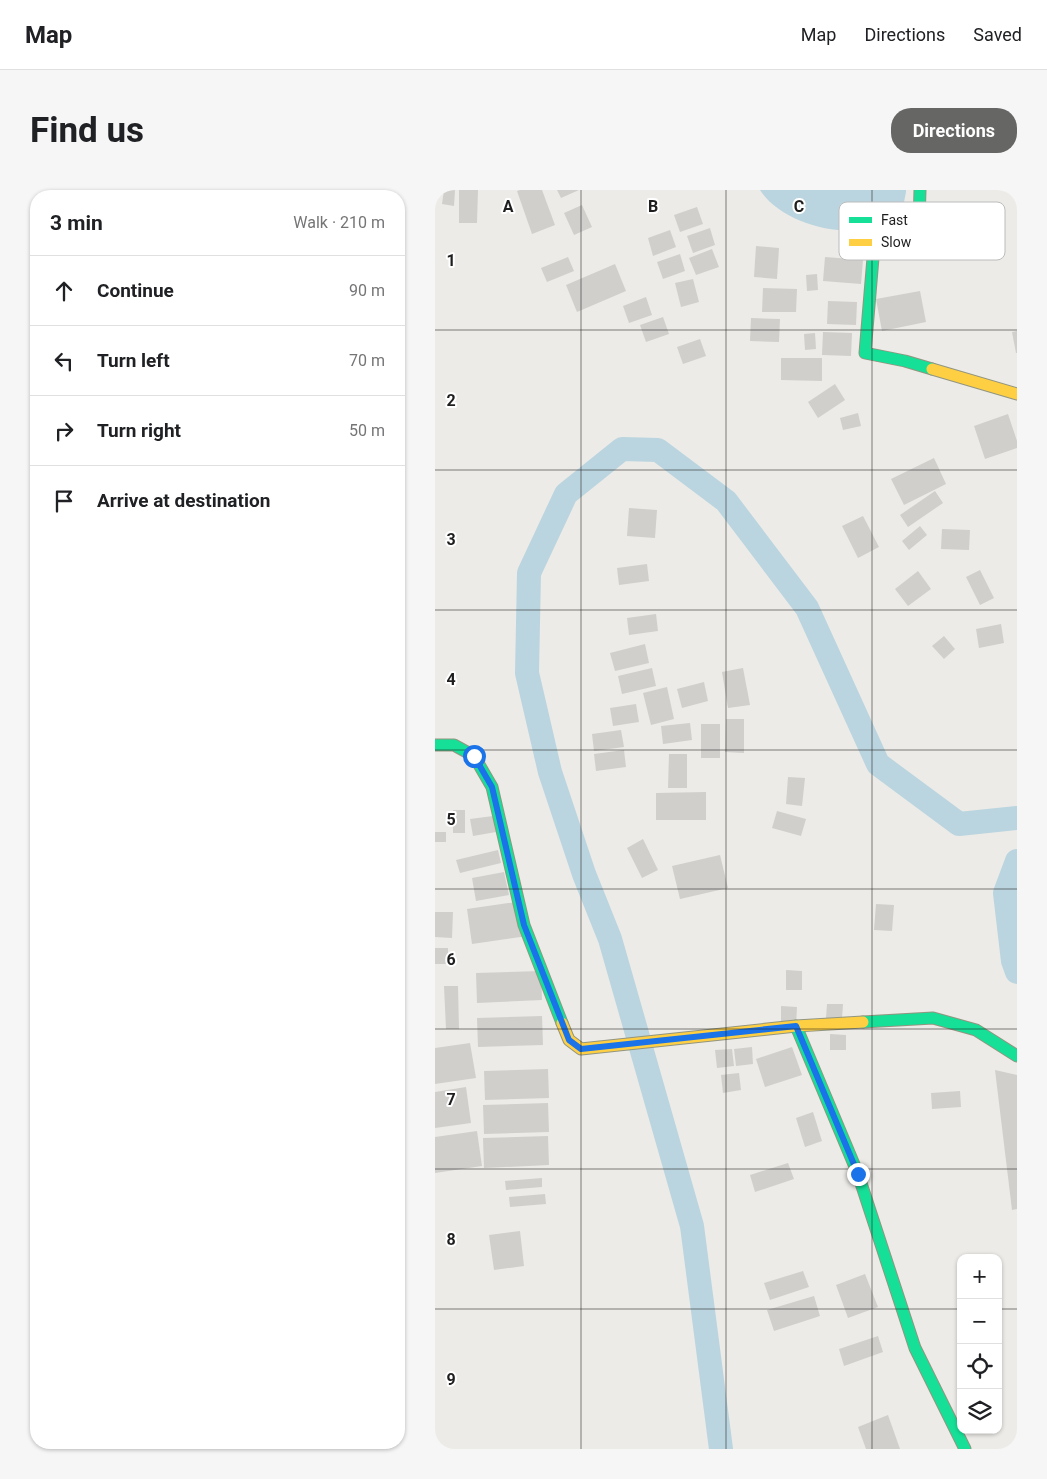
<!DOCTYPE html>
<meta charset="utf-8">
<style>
:root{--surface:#fff;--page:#f6f6f6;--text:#202124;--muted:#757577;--line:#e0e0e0;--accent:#666664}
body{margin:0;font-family:Roboto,sans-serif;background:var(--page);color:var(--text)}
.controls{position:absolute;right:15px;bottom:15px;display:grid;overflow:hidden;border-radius:10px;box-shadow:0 1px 4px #0004}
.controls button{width:45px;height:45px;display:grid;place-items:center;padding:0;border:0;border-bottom:1px solid var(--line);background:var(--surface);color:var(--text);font:25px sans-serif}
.stop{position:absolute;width:15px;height:15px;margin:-11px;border:4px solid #1a73e8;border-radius:50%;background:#fff}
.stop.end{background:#1a73e8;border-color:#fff;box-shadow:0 1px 5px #0008}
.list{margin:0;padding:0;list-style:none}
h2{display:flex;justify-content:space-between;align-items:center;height:65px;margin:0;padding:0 20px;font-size:21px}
h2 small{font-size:16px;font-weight:400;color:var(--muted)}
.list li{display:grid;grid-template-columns:32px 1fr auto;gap:15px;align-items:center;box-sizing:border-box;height:70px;padding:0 20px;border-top:1px solid var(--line)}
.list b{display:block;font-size:19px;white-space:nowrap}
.list em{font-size:16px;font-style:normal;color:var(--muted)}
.icon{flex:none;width:28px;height:28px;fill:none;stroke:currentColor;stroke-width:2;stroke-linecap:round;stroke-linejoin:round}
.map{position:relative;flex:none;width:582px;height:1259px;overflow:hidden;border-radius:20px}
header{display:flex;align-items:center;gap:30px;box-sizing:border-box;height:70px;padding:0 25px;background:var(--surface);border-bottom:1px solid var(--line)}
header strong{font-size:24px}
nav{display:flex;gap:28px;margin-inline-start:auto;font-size:18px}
.intro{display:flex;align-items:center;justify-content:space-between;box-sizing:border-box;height:120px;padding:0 30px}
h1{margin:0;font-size:35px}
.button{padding:12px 22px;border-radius:20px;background:var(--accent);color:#fff;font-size:18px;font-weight:700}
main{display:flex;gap:30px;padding:0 30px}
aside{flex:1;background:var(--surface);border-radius:20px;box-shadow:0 1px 4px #0004}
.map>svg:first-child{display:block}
.water{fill:#bad5df}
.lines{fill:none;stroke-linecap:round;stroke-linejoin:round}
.canal{stroke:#bad5df;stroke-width:24}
.building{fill:#d0cfcc}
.fast-casing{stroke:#92957f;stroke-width:13}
.slow-casing{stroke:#92957f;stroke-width:13}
.fast{stroke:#16e098;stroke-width:11}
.slow{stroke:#ffcf43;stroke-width:11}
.route{stroke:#1a73e8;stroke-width:6}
.grid{fill:none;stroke:#1e1e1e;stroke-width:1;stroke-opacity:0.55}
.key{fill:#fff;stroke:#bcbcbc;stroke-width:1}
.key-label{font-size:14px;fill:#1e1e1e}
.grid-label{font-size:16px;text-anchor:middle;font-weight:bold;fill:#1e1e1e;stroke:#fff;stroke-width:4;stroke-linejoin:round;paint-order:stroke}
</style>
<header>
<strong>Map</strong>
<nav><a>Map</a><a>Directions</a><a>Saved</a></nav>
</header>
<div class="intro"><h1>Find us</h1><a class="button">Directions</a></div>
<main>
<aside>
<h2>3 min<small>Walk · 210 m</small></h2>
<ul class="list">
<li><svg class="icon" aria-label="ahead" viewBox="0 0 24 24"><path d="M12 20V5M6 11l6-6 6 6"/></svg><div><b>Continue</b></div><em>90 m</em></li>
<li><svg class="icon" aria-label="left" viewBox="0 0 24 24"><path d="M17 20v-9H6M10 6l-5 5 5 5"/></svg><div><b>Turn left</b></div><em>70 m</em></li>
<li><svg class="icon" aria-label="right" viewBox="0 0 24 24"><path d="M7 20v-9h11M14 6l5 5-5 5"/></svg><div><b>Turn right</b></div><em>50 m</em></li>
<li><svg class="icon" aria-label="arrive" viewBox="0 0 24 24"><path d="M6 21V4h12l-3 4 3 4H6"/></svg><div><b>Arrive at destination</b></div></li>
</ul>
</aside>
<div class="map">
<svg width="582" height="1259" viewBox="0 0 582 1259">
<rect width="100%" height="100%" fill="#ecebe7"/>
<!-- water -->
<path class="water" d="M325 0H471V2L467 22C461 26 455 33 448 35 411 50 347 34 325 0Z"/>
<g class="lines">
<!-- canal -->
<g class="canal">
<path d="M582 671 570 703 578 771 582 782"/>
<path d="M286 1259 257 1036 175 749 149 684 115 582 92 483 94 383 131 304 187 259 223 260 291 311 372 418 443 574 524 634 582 628"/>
</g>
</g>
<!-- building -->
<g class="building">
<path d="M9 0H20L19 16 7 14Z"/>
<path d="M24 0H43L42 33H24Z"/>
<path d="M85 0H107L120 35 97 44 82 1Z"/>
<path d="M122 0H144L126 8Z"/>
<path d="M147 15 157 37 139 45 129 23Z"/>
<path d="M262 17 268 34 245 42 239 25Z"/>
<path d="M275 38 280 55 258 63 252 46Z"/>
<path d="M235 40 241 57 218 66 213 48Z"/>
<path d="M321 56 344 58 342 89 319 87Z"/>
<path d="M277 59 284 77 261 85 254 68Z"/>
<path d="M245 64 250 81 228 89 222 72Z"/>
<path d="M133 67 139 81 112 92 106 78Z"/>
<path d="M390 67 428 70 426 94 388 91Z"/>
<path d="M180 74 191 101 142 122 131 95Z"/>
<path d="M382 84 383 100 372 101 371 85Z"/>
<path d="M258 89 264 112 246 117 240 93Z"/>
<path d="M328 98 362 99 361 122H327Z"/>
<path d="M485 101 491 132 447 141 441 109Z"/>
<path d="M211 107 217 125 194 133 188 116Z"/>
<path d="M393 111 422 112 421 135 392 134Z"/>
<path d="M228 127 234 144 211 152 205 135Z"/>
<path d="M316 128 345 129 344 152 315 151Z"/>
<path d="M582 141V163H581L577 142Z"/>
<path d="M388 142 417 143 416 166 387 165Z"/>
<path d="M380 143 381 159 370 160 369 144Z"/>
<path d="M265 149 271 166 248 174 242 157Z"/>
<path d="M346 168H387V191L346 190Z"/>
<path d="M400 194 410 210 383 228 373 212Z"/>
<path d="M423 223 426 236 408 240 405 228Z"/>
<path d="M573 224 582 251V258L550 269 539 236Z"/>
<path d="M499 268 511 294 469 315 456 289Z"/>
<path d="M500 301 508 313 473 337 465 325Z"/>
<path d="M194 318 222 320 220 348 192 346Z"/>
<path d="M428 326 444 357 423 368 407 336Z"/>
<path d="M485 336 492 345 474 360 467 351Z"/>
<path d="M507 339 535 340 534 360 506 359Z"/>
<path d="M212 374 214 391 184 395 182 378Z"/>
<path d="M545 380 559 408 545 415 531 387Z"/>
<path d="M483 381 496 399 473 416 460 399Z"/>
<path d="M221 424 223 441 194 445 192 428Z"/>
<path d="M566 434 569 453 544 458 541 439Z"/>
<path d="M509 446 520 459 509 469 497 456Z"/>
<path d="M210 454 214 473 180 481 175 463Z"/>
<path d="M217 478 221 496 187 504 183 486Z"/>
<path d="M308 478 315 515 293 518 287 482Z"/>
<path d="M269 492 273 511 247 518 242 499Z"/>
<path d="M232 497 239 529 216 535 208 503Z"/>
<path d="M201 514 204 532 178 536 175 518Z"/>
<path d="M291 529H309V563L290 562Z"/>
<path d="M255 533 257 550 228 554 226 536Z"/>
<rect x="266" y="534" width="19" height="34"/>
<path d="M186 540 189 557 159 561 157 544Z"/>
<path d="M189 560 191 577 161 581 159 564Z"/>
<path d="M234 564H252V598H233Z"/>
<path d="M353 587 370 588 367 616 351 614Z"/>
<path d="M271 602V630H221V603Z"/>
<rect x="18" y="620" width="12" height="23"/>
<path d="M342 621 371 629 366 646 337 638Z"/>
<path d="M58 626 61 642 38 646 35 629Z"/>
<rect x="0" y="642" width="11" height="10"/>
<path d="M208 649 223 680 207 688 192 658Z"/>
<path d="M63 660 66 673 25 683 21 670Z"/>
<path d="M285 665 293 698 245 709 237 676Z"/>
<path d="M69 682 74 705 41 711 37 688Z"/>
<path d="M88 711 93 746 37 754 32 719Z"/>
<path d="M441 714 459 715 457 741 439 740Z"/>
<path d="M0 722H18L17 748 0 747Z"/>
<rect x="0" y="758" width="13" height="16"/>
<path d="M351 780 367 781V800H351Z"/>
<path d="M106 781 107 810 42 813 41 783Z"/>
<path d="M9 796H23L24 839H11Z"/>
<path d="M392 814H408L407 829 391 828Z"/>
<path d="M346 816 362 817 361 836 346 835Z"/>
<path d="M107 826 108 855 43 857 42 828Z"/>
<path d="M395 844 411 845V860H395Z"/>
<path d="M35 853 41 888 0 894V858Z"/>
<path d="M317 857 318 874 301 876 299 859Z"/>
<path d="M357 857 367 885 330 897 321 869Z"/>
<path d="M297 859 299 876 282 878 280 860Z"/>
<path d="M113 879 114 908 50 910 49 881Z"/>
<path d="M560 880 582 885V1019L577 1020Z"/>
<path d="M304 883 306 900 288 903 286 885Z"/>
<path d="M31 897 36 933 0 938V902Z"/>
<path d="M525 901 526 917 497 919 496 903Z"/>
<path d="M113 913 114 942 49 944 48 915Z"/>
<path d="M378 922 387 951 370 957 361 928Z"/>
<path d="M42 941 47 976 0 983V947Z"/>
<path d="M113 946 114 975 49 978 48 948Z"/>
<path d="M353 973 359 989 320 1002 315 985Z"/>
<path d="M107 988V997L71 1000 70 991Z"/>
<path d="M110 1004 111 1014 75 1017 74 1007Z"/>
<path d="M85 1041 89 1076 59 1080 54 1045Z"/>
<path d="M368 1081 374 1097 335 1110 329 1093Z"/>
<path d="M430 1084 443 1117 413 1128 401 1095Z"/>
<path d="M379 1106 385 1126 339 1141 332 1120Z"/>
<path d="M443 1146 448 1162 409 1176 404 1159Z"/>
<path d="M453 1225 465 1259H431L423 1237Z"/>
</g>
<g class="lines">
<!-- fast casing -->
<g class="fast-casing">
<g id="fast">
<path d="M485 0 484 33 439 56 430 163 470 171 497 179"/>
<path d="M0 555H19L39 566 57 597 89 735 127 833"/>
<path d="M428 832 498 828 541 840 582 866"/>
<path d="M361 836 423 984 480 1158 530 1259"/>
</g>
</g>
<!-- slow casing -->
<g class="slow-casing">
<g id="slow">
<path d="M497 179 582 204"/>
<path d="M127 833 134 850 146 859 361 836 428 832"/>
</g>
</g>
<!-- fast -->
<use href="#fast" class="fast"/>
<!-- slow -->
<use href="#slow" class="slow"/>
</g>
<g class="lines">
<!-- route -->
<path class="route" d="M39 566 57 597 89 735 134 850 146 859 361 836 423 984"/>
</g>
<!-- grid -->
<path class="grid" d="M146 0V1259M291 0V1259M437 0V1259M0 140H582M0 280H582M0 420H582M0 560H582M0 699H582M0 839H582M0 979H582M0 1119H526M563 1119H582"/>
<!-- legend -->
<rect x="404" y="12" width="166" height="58" rx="8" class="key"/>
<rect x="414" y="27" width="23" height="6" fill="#16e098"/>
<rect x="414" y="49" width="23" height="7" fill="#ffcf43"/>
<g class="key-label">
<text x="446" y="35">Fast</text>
<text x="446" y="57">Slow</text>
</g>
<g class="grid-label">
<text x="73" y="22">A</text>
<text x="218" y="22">B</text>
<text x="364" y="22">C</text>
<text x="16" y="76">1</text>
<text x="16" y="216">2</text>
<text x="16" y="355">3</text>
<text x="16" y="495">4</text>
<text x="16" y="635">5</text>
<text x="16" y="775">6</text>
<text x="16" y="915">7</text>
<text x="16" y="1055">8</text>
<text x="16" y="1195">9</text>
</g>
</svg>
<div class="controls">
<button>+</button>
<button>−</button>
<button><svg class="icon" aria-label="locate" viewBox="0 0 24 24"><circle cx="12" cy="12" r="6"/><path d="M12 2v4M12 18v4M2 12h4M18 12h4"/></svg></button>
<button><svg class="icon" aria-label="layers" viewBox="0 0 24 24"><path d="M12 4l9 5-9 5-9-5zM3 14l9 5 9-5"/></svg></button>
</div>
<div class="stop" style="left:39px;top:566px"></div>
<div class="stop end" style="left:423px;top:984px"></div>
</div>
</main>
